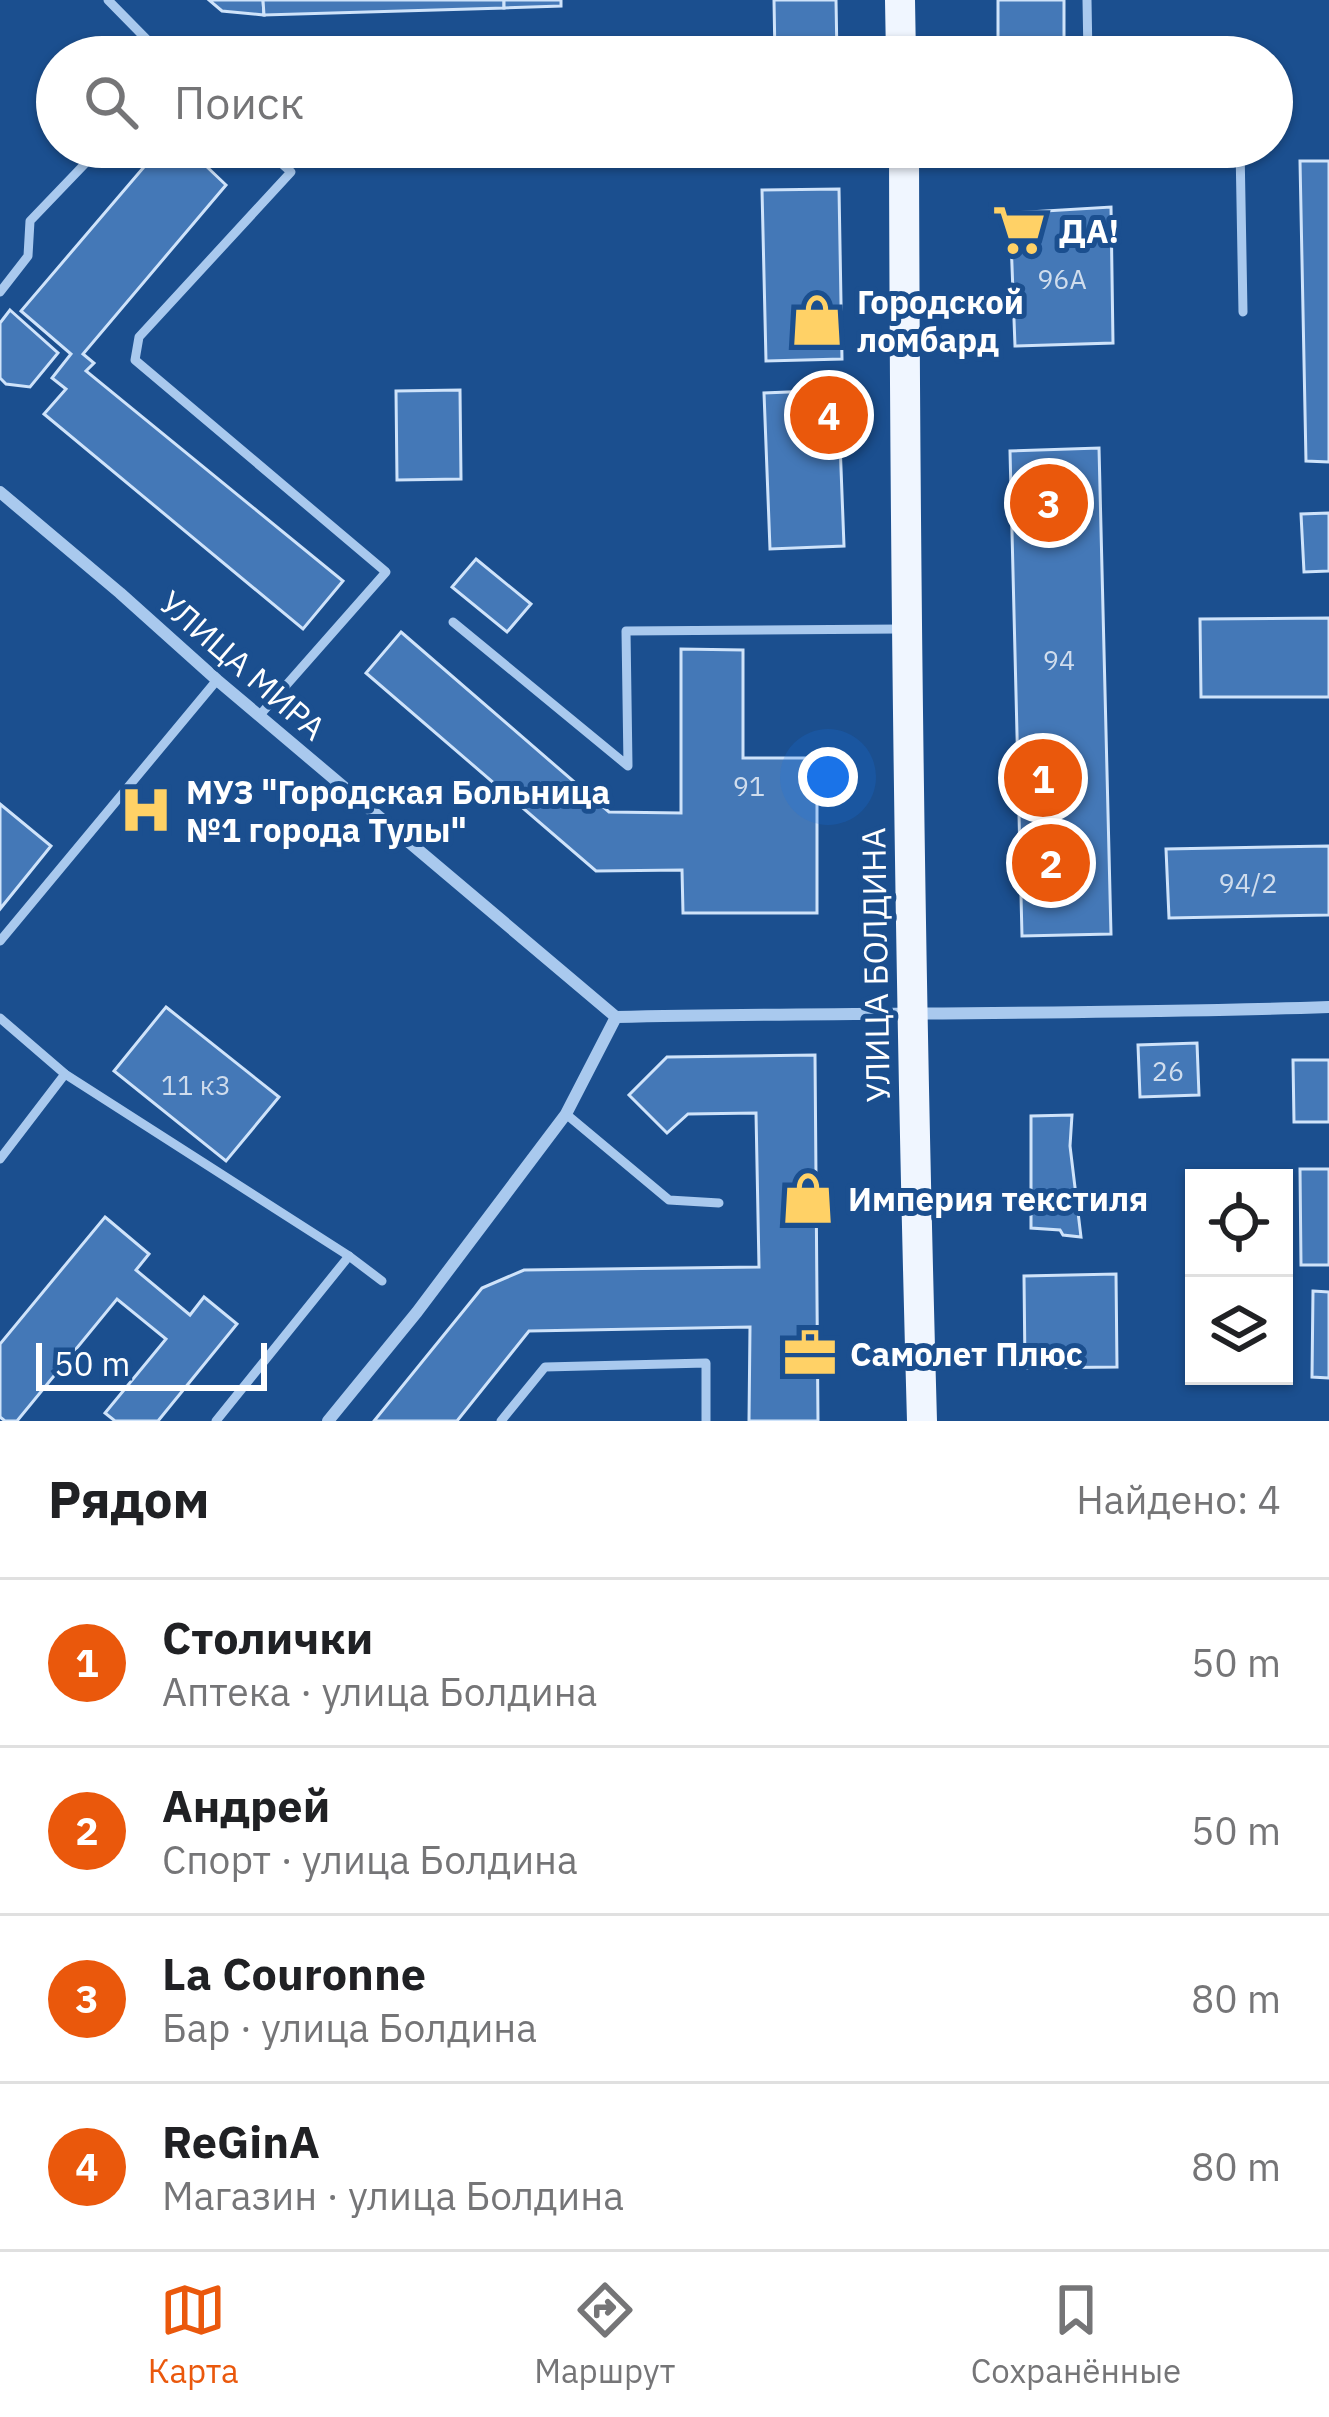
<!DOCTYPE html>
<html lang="ru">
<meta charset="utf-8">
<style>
:root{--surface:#fff;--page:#f2f2f2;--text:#202124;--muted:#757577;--line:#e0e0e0;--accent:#ea580c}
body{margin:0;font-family:"IBM Plex Sans",sans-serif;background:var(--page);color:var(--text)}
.controls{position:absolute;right:36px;bottom:36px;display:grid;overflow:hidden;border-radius:0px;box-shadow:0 3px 9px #0004}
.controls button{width:108px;height:108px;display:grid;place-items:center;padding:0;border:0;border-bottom:3px solid var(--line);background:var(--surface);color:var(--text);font:60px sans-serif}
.scale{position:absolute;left:36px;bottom:30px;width:231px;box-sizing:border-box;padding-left:12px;border:6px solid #fff;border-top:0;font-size:33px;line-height:42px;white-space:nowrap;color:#fff;-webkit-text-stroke:9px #1b4f8f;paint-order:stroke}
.you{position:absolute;left:828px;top:777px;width:42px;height:42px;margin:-30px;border:9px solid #fff;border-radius:50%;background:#1a73e8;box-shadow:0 0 0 18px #1a73e833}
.badge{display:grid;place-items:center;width:78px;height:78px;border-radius:50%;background:var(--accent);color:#fff;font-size:39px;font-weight:700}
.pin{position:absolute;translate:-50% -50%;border:6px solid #fff;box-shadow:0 3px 12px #0006}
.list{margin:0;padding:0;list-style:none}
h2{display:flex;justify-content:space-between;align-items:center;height:156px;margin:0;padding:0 48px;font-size:51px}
h2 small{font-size:39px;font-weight:400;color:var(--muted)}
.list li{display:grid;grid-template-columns:78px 1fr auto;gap:36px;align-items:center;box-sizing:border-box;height:168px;padding:0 48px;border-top:3px solid var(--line)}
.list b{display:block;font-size:45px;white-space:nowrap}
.list p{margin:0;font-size:39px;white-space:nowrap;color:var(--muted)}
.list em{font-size:39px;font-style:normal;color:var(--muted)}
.icon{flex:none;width:66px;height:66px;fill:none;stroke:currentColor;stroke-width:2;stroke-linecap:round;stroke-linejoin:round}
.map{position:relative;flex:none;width:1329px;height:1421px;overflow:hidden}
.search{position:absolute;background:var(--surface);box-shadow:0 3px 9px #0004;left:36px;right:36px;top:36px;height:132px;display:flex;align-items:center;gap:30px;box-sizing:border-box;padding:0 42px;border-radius:66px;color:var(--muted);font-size:45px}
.sheet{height:828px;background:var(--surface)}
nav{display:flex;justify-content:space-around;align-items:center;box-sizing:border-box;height:168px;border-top:3px solid var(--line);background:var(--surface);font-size:33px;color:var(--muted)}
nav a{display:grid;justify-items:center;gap:6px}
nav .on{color:var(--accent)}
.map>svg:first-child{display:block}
.building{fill:#4478b7;stroke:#cfe3fa;stroke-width:3}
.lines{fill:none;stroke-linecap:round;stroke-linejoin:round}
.service{stroke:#a9c9ee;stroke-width:9}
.minor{stroke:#a9c9ee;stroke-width:12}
.primary{stroke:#f0f6ff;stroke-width:30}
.labels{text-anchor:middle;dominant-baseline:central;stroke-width:10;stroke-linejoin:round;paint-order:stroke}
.number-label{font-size:27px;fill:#d0dded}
.poi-label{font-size:33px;font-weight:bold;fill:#fff;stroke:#1b4f8f;text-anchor:start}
.street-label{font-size:33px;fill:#fff;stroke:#1b4f8f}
</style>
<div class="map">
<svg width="1329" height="1421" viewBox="0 0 1329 1421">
<rect width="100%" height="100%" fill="#1b4f8f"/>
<!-- building -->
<g class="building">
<path d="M209 0H263L264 15 222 11Z"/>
<path d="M263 0H504V8L264 15Z"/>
<path d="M504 0H561V6L504 8Z"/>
<path d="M774 0H836L837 57H775Z"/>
<path d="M998 0H1064V50L998 51Z"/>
<path d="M161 147H186L226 185 83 354 94 363 86 371 343 581 303 629 44 414 66 389 52 378 71 354 21 311Z"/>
<path d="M1300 161H1329V462L1306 461Z"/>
<path d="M839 189 842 359 766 361 762 190Z"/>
<path d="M1111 207 1113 343 1015 346 1010 213Z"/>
<path d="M10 310 58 353 30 387 6 384 0 378V323Z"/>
<path d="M460 390 461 479 397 480 396 391Z"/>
<path d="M838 390 844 546 770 549 764 393Z"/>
<path d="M1099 448 1111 934 1022 936 1010 451Z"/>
<path d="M1329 513V571L1304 572 1301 514Z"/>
<path d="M476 559 531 604 507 632 452 587Z"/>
<path d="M1329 618V697H1201L1200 619Z"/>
<path d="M401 632 609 812 681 813V649L743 650V758H817V913H683L682 870 596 871 366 673Z"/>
<path d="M0 804 51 846 0 909Z"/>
<path d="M1329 846V915L1169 918 1166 849Z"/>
<path d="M166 1007 279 1097 226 1161 114 1071Z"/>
<path d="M1197 1043 1199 1095 1140 1097 1138 1045Z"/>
<path d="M815 1055 818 1421H749L750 1327 529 1331 457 1421H374L482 1288 524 1270 759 1267 756 1113 688 1114 667 1133 629 1095 667 1057Z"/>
<path d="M1293 1060H1329V1122H1294Z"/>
<path d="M1072 1115 1070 1146 1081 1237 1063 1235 1060 1230 1031 1228V1116Z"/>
<path d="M1300 1169H1329V1265H1301Z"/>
<path d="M105 1217 149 1254 136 1270 190 1315 204 1297 237 1324 158 1421H115L105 1413 166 1339 117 1299 17 1421H5L0 1417V1344Z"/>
<path d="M1116 1274 1117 1367 1025 1368 1024 1276Z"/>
<path d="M1313 1291 1329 1292V1378L1312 1377Z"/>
</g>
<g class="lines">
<!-- service -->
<g class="service">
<path d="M108 0 164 57"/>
<path d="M1087 0 1088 57"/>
<path d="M353 57 564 42 565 57"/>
<path d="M576 147 582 156 793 147"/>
<path d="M1240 147 1243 312"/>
<path d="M0 292 28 256 30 221 101 147"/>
<path d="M453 622 628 766 626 631 900 629"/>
<path d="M259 716 386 572 135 360 139 337 291 172 263 147"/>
<path d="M0 941 217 680"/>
<path d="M0 1018 65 1074 349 1256 382 1281"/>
<path d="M566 1114 669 1200 719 1203"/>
<path d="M0 1159 65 1074"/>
<path d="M216 1421 349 1256"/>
<path d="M501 1421 545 1367 706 1363V1421"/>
</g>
<!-- minor -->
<g class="minor">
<path d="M0 492 120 593 217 680 616 1017"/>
<path d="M616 1017C854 1012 1091 1015 1329 1007"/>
<path d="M328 1421 417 1312 566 1114 616 1017"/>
</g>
<!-- primary -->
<g class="primary">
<path d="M900 0 901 57"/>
<path d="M904 147C905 572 910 996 922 1421"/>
</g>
</g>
<!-- icons -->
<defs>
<g id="supermarket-bare" transform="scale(4.14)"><path d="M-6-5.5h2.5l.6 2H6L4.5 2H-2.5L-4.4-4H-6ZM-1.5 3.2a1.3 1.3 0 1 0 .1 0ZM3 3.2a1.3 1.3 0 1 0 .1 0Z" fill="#ffd166" stroke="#1b4f8f" stroke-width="2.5" paint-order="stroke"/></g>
<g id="shop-bare" transform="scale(4.14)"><path d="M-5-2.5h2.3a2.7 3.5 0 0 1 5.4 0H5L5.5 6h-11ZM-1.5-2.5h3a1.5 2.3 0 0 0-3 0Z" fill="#ffd166" stroke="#1b4f8f" stroke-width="2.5" paint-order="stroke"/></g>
<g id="hospital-bare" transform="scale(4.14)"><path d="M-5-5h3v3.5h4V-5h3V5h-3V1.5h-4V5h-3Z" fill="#ffd166" stroke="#1b4f8f" stroke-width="2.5" paint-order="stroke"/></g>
<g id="office-bare" transform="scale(4.14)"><path d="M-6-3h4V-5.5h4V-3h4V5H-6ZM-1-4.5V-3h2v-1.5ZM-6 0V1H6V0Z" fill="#ffd166" stroke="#1b4f8f" stroke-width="2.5" paint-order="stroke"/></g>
</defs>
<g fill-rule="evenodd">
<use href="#supermarket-bare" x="1019" y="230"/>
<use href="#shop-bare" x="817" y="320"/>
<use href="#hospital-bare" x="146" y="810"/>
<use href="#shop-bare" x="808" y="1198"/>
<use href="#office-bare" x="810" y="1353"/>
</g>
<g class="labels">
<!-- number labels -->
<g class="number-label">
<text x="1062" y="278">96А</text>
<text x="1059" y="659">94</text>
<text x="749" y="785">91</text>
<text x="1248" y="882">94/2</text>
<text x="1168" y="1070">26</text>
<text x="196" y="1084">11 к3</text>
</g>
<!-- poi labels -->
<g class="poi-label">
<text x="1059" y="230">ДА!</text>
<text x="857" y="301">Городской<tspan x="857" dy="38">ломбард</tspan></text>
<text x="186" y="791">МУЗ "Городская Больница<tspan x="186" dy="38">№1 города Тулы"</tspan></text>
<text x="848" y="1198">Империя текстиля</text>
<text x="850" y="1353">Самолет Плюс</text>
</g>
<!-- street labels -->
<g class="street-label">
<text transform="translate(243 665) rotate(41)">УЛИЦА МИРА</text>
<text transform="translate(875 965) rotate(-91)">УЛИЦА БОЛДИНА</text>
</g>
</g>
</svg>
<div class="controls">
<button><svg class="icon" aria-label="locate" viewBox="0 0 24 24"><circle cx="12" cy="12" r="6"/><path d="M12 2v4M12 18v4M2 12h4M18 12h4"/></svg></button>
<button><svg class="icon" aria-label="layers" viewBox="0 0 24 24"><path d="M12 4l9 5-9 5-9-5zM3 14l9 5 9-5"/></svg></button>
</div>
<div class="scale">50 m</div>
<div class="you"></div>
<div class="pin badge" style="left:1043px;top:778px">1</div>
<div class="pin badge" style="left:1051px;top:863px">2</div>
<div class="pin badge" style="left:1049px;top:503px">3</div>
<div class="pin badge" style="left:829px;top:415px">4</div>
<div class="search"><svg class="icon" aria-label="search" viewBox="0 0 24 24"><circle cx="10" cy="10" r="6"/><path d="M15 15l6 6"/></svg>Поиск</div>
</div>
<section class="sheet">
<h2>Рядом<small>Найдено: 4</small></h2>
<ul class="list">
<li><span class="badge">1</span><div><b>Столички</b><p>Аптека · улица Болдина</p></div><em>50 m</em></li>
<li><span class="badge">2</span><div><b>Андрей</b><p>Спорт · улица Болдина</p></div><em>50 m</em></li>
<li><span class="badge">3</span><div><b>La Couronne</b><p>Бар · улица Болдина</p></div><em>80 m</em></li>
<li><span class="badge">4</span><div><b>ReGinA</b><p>Магазин · улица Болдина</p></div><em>80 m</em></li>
</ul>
</section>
<nav>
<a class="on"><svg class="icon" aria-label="map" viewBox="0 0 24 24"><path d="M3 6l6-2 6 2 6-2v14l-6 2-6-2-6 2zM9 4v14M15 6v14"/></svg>Карта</a>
<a><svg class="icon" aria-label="directions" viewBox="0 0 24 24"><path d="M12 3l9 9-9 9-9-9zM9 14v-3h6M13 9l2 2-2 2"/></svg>Маршрут</a>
<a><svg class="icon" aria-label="saved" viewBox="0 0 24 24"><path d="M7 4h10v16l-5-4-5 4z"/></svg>Сохранённые</a>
</nav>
